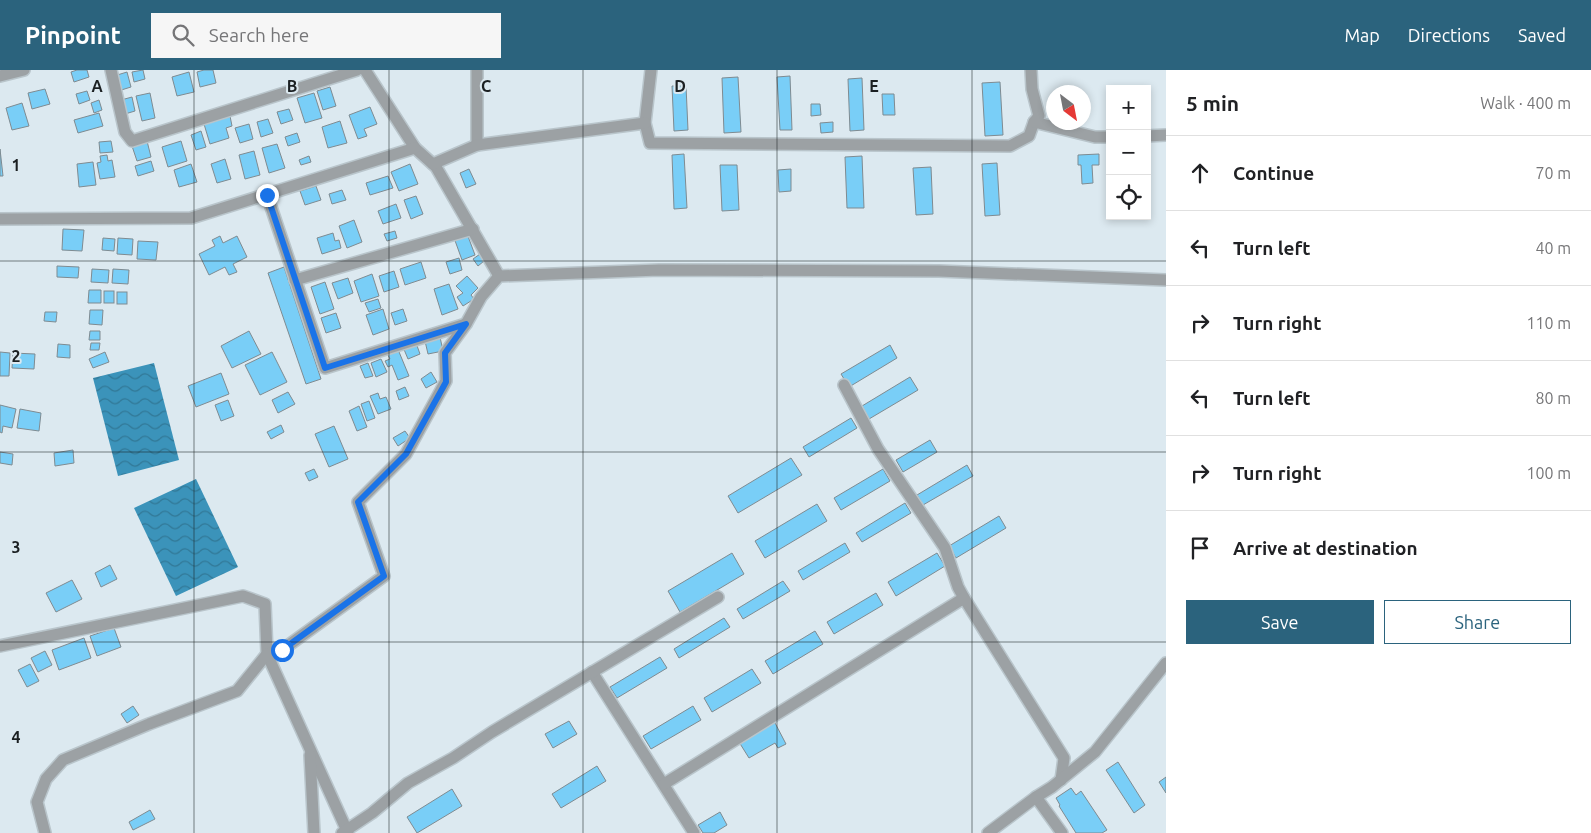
<!DOCTYPE html>
<meta charset="utf-8">
<style>
:root{--surface:#fff;--page:#f6f6f6;--text:#202124;--muted:#757577;--line:#e0e0e0;--accent:#2b637d}
body{margin:0;font-family:Ubuntu,sans-serif;background:var(--page);color:var(--text)}
.controls{position:absolute;right:15px;top:15px;display:grid;overflow:hidden;border-radius:0px;box-shadow:0 2px 8px #0003}
.controls button{width:45px;height:45px;display:grid;place-items:center;padding:0;border:0;border-bottom:1px solid var(--line);background:var(--surface);color:var(--text);font:25px sans-serif}
.compass{position:absolute;left:1046px;top:15px;width:45px;height:45px;border-radius:50%;background:var(--surface);box-shadow:0 2px 8px #0003;rotate:148deg}
.stop{position:absolute;width:15px;height:15px;margin:-11px;border:4px solid #1a73e8;border-radius:50%;background:#fff}
.stop.end{background:#1a73e8;border-color:#fff;box-shadow:0 1px 5px #0008}
.list{margin:0;padding:0;list-style:none}
h2{display:flex;justify-content:space-between;align-items:center;height:65px;margin:0;padding:0 20px;font-size:21px}
h2 small{font-size:16px;font-weight:400;color:var(--muted)}
.list li{display:grid;grid-template-columns:32px 1fr auto;gap:15px;align-items:center;box-sizing:border-box;height:75px;padding:0 20px;border-top:1px solid var(--line)}
.list b{display:block;font-size:19px;white-space:nowrap}
.list em{font-size:16px;font-style:normal;color:var(--muted)}
.actions{display:flex;gap:10px;padding:15px 20px}
.actions a{flex:1;padding:11px 0;border:1px solid var(--accent);border-radius:0px;text-align:center;font-size:18px;color:var(--accent)}
.actions .main{background:var(--accent);color:#fff}
.icon{flex:none;width:28px;height:28px;fill:none;stroke:currentColor;stroke-width:2;stroke-linecap:round;stroke-linejoin:round}
.map{position:relative;flex:none;width:1166px;height:763px;overflow:hidden}
header{display:flex;align-items:center;gap:30px;box-sizing:border-box;height:70px;padding:0 25px;background:var(--accent);color:#fff}
header strong{font-size:24px}
nav{display:flex;gap:28px;margin-inline-start:auto;font-size:18px}
.search{width:350px;height:45px;background:var(--page);display:flex;align-items:center;gap:12px;box-sizing:border-box;padding:0 18px;border-radius:0px;color:var(--muted);font-size:19px}
main{display:flex}
aside{flex:1;background:var(--surface)}
.map>svg:first-child{display:block}
.water{fill:url(#water-waves)}
.building{fill:#79cef7;stroke:#7f8b91}
.lines{fill:none;stroke-linecap:round;stroke-linejoin:round}
.street-casing{stroke:#b9c5cb;stroke-width:14}
.street{stroke:#9ca1a4;stroke-width:11}
.route{stroke:#1a73e8;stroke-width:6}
.grid{fill:none;stroke:#1b2022;stroke-width:1;stroke-opacity:0.55}
.grid-label{font-size:16px;text-anchor:middle;font-weight:bold;fill:#1b2022;stroke:#dce9f0;stroke-width:4;stroke-linejoin:round;paint-order:stroke}
</style>
<header>
<strong>Pinpoint</strong>
<div class="search"><svg class="icon" aria-label="search" viewBox="0 0 24 24"><circle cx="10" cy="10" r="6"/><path d="M15 15l6 6"/></svg>Search here</div>
<nav><a>Map</a><a>Directions</a><a>Saved</a></nav>
</header>
<main>
<div class="map">
<svg width="1166" height="763" viewBox="0 0 1166 763">
<defs>
<pattern id="water-waves" width="16" height="10" patternUnits="userSpaceOnUse" patternTransform="scale(1.25)"><rect width="16" height="10" fill="#3b93ba"/><path d="M0 5q4-4 8 0t8 0" fill="none" stroke="#317897"/></pattern>
</defs>
<rect width="100%" height="100%" fill="#dce9f0"/>
<!-- water -->
<g class="water">
<path d="M154 293 179 390 118 406 93 308Z"/>
<path d="M196 409 238 497 176 526 134 438Z"/>
</g>
<!-- building -->
<g class="building">
<path d="M77 0H87L89 7 74 12 71 2Z"/>
<path d="M143 0 145 9 134 12 132 2Z"/>
<path d="M204 0H213L216 13 200 17 197 2Z"/>
<path d="M127 2 131 17 118 21 114 6Z"/>
<path d="M189 2 194 22 177 26 172 7Z"/>
<path d="M790 6 792 60H780L777 7Z"/>
<path d="M738 7 741 62 724 63 722 8Z"/>
<path d="M862 8 864 60 850 61 848 9Z"/>
<path d="M1000 12 1003 65 985 66 982 13Z"/>
<path d="M672 16H686L688 60 674 61Z"/>
<path d="M330 17 336 36 323 40 317 21Z"/>
<path d="M45 19 50 34 32 39 28 23Z"/>
<path d="M87 21 90 30 79 34 76 24Z"/>
<path d="M150 23 155 48 142 51 136 26Z"/>
<path d="M314 23 322 48 305 53 297 28Z"/>
<path d="M882 24H894L895 45H883Z"/>
<path d="M132 27 135 41 125 44 121 30Z"/>
<path d="M99 30 102 40 94 43 91 33Z"/>
<path d="M22 33 29 56 12 60 6 38Z"/>
<path d="M811 34H820L821 45 811 46Z"/>
<path d="M370 37 377 54 364 59 367 66 358 69 349 45Z"/>
<path d="M289 39 293 50 281 54 277 42Z"/>
<path d="M99 43 103 56 78 63 74 50Z"/>
<path d="M230 46 232 56 226 58 229 68 210 74 204 54Z"/>
<path d="M268 49 273 63 261 67 257 52Z"/>
<path d="M340 51 347 73 328 78 322 57Z"/>
<path d="M833 52V62L821 63 820 53Z"/>
<path d="M249 54 253 69 240 73 235 58Z"/>
<path d="M201 61 206 77 196 80 191 65Z"/>
<path d="M297 63 300 72 288 76 285 67Z"/>
<path d="M111 71 113 82 100 83 99 72Z"/>
<path d="M147 71 151 87 137 91 132 76Z"/>
<path d="M181 71 187 91 168 97 162 77Z"/>
<path d="M277 74 285 98 269 103 262 78Z"/>
<path d="M0 79 3 106H0Z"/>
<path d="M254 81 260 105 245 109 239 85Z"/>
<path d="M684 84 687 138 674 139 672 85Z"/>
<path d="M1099 84V95H1092L1093 113 1082 114 1081 95H1078V85Z"/>
<path d="M107 85 108 91 112 90 115 107 100 109 97 93 101 92 100 86Z"/>
<path d="M309 86 311 92 301 95 299 90Z"/>
<path d="M862 86 864 138H847L845 87Z"/>
<path d="M225 89 231 109 217 113 211 94Z"/>
<path d="M151 91 154 101 138 106 135 96Z"/>
<path d="M93 92 96 115 79 117 77 94Z"/>
<path d="M997 93 1000 145 985 146 982 94Z"/>
<path d="M191 94 197 112 179 117 174 100Z"/>
<path d="M410 94 418 114 399 121 391 102Z"/>
<path d="M720 95H737L739 140 722 141Z"/>
<path d="M931 97 933 144 916 145 913 98Z"/>
<path d="M469 99 476 114 466 118 460 103Z"/>
<path d="M791 99V121L779 122 778 100Z"/>
<path d="M388 106 393 118 370 125 366 113Z"/>
<path d="M316 116 321 130 305 135 300 121Z"/>
<path d="M342 120 346 130 332 134 329 124Z"/>
<path d="M416 126 423 144 411 149 404 130Z"/>
<path d="M396 134 401 148 383 154 378 141Z"/>
<path d="M354 150 362 172 347 178 339 156Z"/>
<path d="M63 159 84 160 82 181 62 180Z"/>
<path d="M395 161 397 168 387 171 384 164Z"/>
<path d="M466 161 475 185 462 190 453 165Z"/>
<path d="M333 163 335 171 339 170 341 178 322 184 317 168Z"/>
<path d="M220 166 223 173 237 166 247 187 233 194 237 202 229 205 225 197 209 205 199 184 215 176 212 170Z"/>
<path d="M103 168 115 169 114 181 102 180Z"/>
<path d="M118 168 133 169 132 185 117 184Z"/>
<path d="M138 171 158 172 156 190 137 189Z"/>
<path d="M480 184 484 191 478 196 473 189Z"/>
<path d="M459 188 462 200 450 204 446 192Z"/>
<path d="M421 192 426 208 405 215 400 199Z"/>
<path d="M57 196 79 197 78 208 57 207Z"/>
<path d="M284 197 321 309 306 314 268 203Z"/>
<path d="M92 199 109 200 108 213 91 212Z"/>
<path d="M113 199 129 200 128 214 112 213Z"/>
<path d="M394 201 399 217 384 222 379 206Z"/>
<path d="M372 204 379 226 361 232 354 211Z"/>
<path d="M467 206 478 218 471 225 474 229 463 236 457 227 463 223 456 216Z"/>
<path d="M348 208 353 223 338 229 332 213Z"/>
<path d="M325 212 334 239 320 244 311 217Z"/>
<path d="M449 214 458 239 442 245 434 219Z"/>
<path d="M89 220H101V233H88Z"/>
<rect x="104" y="221" width="10" height="12"/>
<rect x="117" y="222" width="10" height="12"/>
<path d="M378 229 381 238 369 242 365 233Z"/>
<path d="M383 239 389 259 373 265 366 245Z"/>
<path d="M403 239 407 251 395 255 391 243Z"/>
<path d="M90 240H103L102 255 89 254Z"/>
<path d="M45 242H57L56 252 44 251Z"/>
<path d="M336 243 341 258 326 263 321 248Z"/>
<path d="M90 261H100V270H89Z"/>
<path d="M249 261 261 284 232 298 221 276Z"/>
<path d="M440 267 443 281 428 284 425 271Z"/>
<path d="M91 273H100L99 280H90Z"/>
<path d="M416 273 420 284 408 289 403 277Z"/>
<path d="M58 274 70 275V288L57 287Z"/>
<path d="M890 275 897 288 849 317 841 304Z"/>
<path d="M397 277 409 306 398 310 392 295 388 297 385 291 390 289 386 281Z"/>
<path d="M0 282 10 283 9 306H0Z"/>
<path d="M105 282 109 292 93 298 89 289Z"/>
<path d="M272 282 287 312 260 325 245 295Z"/>
<path d="M13 283 35 284 34 299 12 298Z"/>
<path d="M381 289 387 302 376 307 371 293Z"/>
<path d="M368 293 373 306 365 308 360 296Z"/>
<path d="M431 302 437 312 426 318 421 309Z"/>
<path d="M221 303 229 324 196 337 188 316Z"/>
<path d="M910 307 918 320 869 349 862 336Z"/>
<path d="M405 317 409 326 399 330 396 321Z"/>
<path d="M288 322 295 334 278 343 272 330Z"/>
<path d="M378 323 380 329 386 327 391 339 378 344 370 326Z"/>
<path d="M228 330 234 346 221 351 215 335Z"/>
<path d="M369 331 375 348 367 351 361 334Z"/>
<path d="M0 335 16 339 12 358 3 356 2 363 0 362Z"/>
<path d="M359 336 367 357 357 361 349 341Z"/>
<path d="M20 339 41 343 39 361 17 358Z"/>
<path d="M851 348 857 358 809 387 803 377Z"/>
<path d="M281 355 284 362 271 369 267 362Z"/>
<path d="M334 356 348 389 329 397 315 364Z"/>
<path d="M405 361 410 368 398 376 393 368Z"/>
<path d="M930 370 937 382 903 402 896 390Z"/>
<path d="M73 380 74 393 55 396 54 383Z"/>
<path d="M0 382 13 384 12 395 0 393Z"/>
<path d="M791 388 802 405 738 443 728 426Z"/>
<path d="M967 395 973 406 923 435 917 425Z"/>
<path d="M314 399 318 407 309 411 305 403Z"/>
<path d="M883 399 890 411 841 440 834 428Z"/>
<path d="M905 433 911 443 862 472 856 463Z"/>
<path d="M817 434 827 451 765 488 755 471Z"/>
<path d="M999 446 1006 458 956 488 949 476Z"/>
<path d="M845 473 850 482 803 510 798 501Z"/>
<path d="M732 483 744 504 680 542 668 521Z"/>
<path d="M937 483 945 496 896 526 888 512Z"/>
<path d="M110 495 117 509 101 517 95 503Z"/>
<path d="M72 510 82 529 56 542 46 523Z"/>
<path d="M783 511 790 521 743 549 737 539Z"/>
<path d="M876 523 883 535 834 564 827 552Z"/>
<path d="M724 548 730 557 679 588 674 579Z"/>
<path d="M114 558 121 577 97 586 90 566Z"/>
<path d="M815 561 823 574 773 604 765 591Z"/>
<path d="M84 568 91 588 59 600 52 580Z"/>
<path d="M45 581 52 595 38 602 31 588Z"/>
<path d="M660 587 667 598 617 628 610 617Z"/>
<path d="M30 594 39 611 27 617 18 600Z"/>
<path d="M752 599 761 613 712 642 704 628Z"/>
<path d="M133 636 139 645 127 653 121 644Z"/>
<path d="M693 636 701 650 651 679 643 666Z"/>
<path d="M569 651 577 664 553 678 545 664Z"/>
<path d="M774 651 786 674 778 678 775 673 749 688 739 672Z"/>
<path d="M1118 692 1145 735 1134 743 1106 700Z"/>
<path d="M597 696 606 711 561 738 552 724Z"/>
<path d="M1166 707V723L1159 712Z"/>
<path d="M1071 718 1076 725 1081 721 1107 760 1102 763H1076L1059 736 1060 735 1056 728Z"/>
<path d="M452 719 462 736 417 763 407 747Z"/>
<path d="M150 740 155 749 133 760 129 752Z"/>
<path d="M720 742 727 755 714 763H703L698 755Z"/>
</g>
<g class="lines">
<!-- street casing -->
<g class="street-casing">
<g id="street">
<path d="M111 0 125 62 132 71 357 0"/>
<path d="M365 0 415 78 436 97 499 206"/>
<path d="M477 0V75"/>
<path d="M651 0 645 53 650 73 1010 76 1029 66 1034 52"/>
<path d="M1031 0 1032 19 1039 46 1034 52 1095 67H1110"/>
<path d="M0 6 24 0"/>
<path d="M1147 66 1166 65"/>
<path d="M433 94 477 75 645 53"/>
<path d="M267 125 325 298 466 254"/>
<path d="M0 149 191 148 415 78"/>
<path d="M295 210 473 159"/>
<path d="M844 315 878 379 945 478 958 517 964 528"/>
<path d="M0 576 243 526 265 534 267 584 348 763"/>
<path d="M592 602 694 763"/>
<path d="M310 685 314 763"/>
<path d="M664 714 964 528 1064 688 1061 710"/>
<path d="M1036 727 1062 763"/>
<path d="M45 763 37 732 46 709 63 690 149 654 237 621 267 584 282 580 384 506 358 432 406 384 446 311 445 283 466 254 481 227 499 206 659 200 939 201 1166 210"/>
<path d="M342 763 372 743 408 713 453 688 492 662 718 527"/>
<path d="M988 763 1036 727 1052 717 1095 682 1166 593"/>
</g>
</g>
<!-- street -->
<use href="#street" class="street"/>
</g>
<g class="lines">
<!-- route -->
<path class="route" d="M267 125 325 298 466 254 445 283 446 312 406 384 358 432 384 506 282 580"/>
</g>
<!-- grid -->
<path class="grid" d="M194 0V763M389 0V763M583 0V763M777 0V763M972 0V763M0 191H1166M0 382H1166M0 572H1166"/>
<g class="grid-label">
<text x="97" y="22">A</text>
<text x="292" y="22">B</text>
<text x="486" y="22">C</text>
<text x="680" y="22">D</text>
<text x="874" y="22">E</text>
<text x="16" y="101">1</text>
<text x="16" y="292">2</text>
<text x="16" y="483">3</text>
<text x="16" y="673">4</text>
</g>
</svg>
<div class="controls">
<button>+</button>
<button>−</button>
<button><svg class="icon" aria-label="locate" viewBox="0 0 24 24"><circle cx="12" cy="12" r="6"/><path d="M12 2v4M12 18v4M2 12h4M18 12h4"/></svg></button>
</div>
<svg class="compass" viewBox="-18 -18 36 36"><path d="M0-13l5 13h-10z" fill="#e53935"/><path d="M0 13l5-13h-10z" fill="#757577"/></svg>
<div class="stop" style="left:282px;top:580px"></div>
<div class="stop end" style="left:267px;top:125px"></div>
</div>
<aside>
<h2>5 min<small>Walk · 400 m</small></h2>
<ul class="list">
<li><svg class="icon" aria-label="ahead" viewBox="0 0 24 24"><path d="M12 20V5M6 11l6-6 6 6"/></svg><div><b>Continue</b></div><em>70 m</em></li>
<li><svg class="icon" aria-label="left" viewBox="0 0 24 24"><path d="M17 20v-9H6M10 6l-5 5 5 5"/></svg><div><b>Turn left</b></div><em>40 m</em></li>
<li><svg class="icon" aria-label="right" viewBox="0 0 24 24"><path d="M7 20v-9h11M14 6l5 5-5 5"/></svg><div><b>Turn right</b></div><em>110 m</em></li>
<li><svg class="icon" aria-label="left" viewBox="0 0 24 24"><path d="M17 20v-9H6M10 6l-5 5 5 5"/></svg><div><b>Turn left</b></div><em>80 m</em></li>
<li><svg class="icon" aria-label="right" viewBox="0 0 24 24"><path d="M7 20v-9h11M14 6l5 5-5 5"/></svg><div><b>Turn right</b></div><em>100 m</em></li>
<li><svg class="icon" aria-label="arrive" viewBox="0 0 24 24"><path d="M6 21V4h12l-3 4 3 4H6"/></svg><div><b>Arrive at destination</b></div></li>
</ul>
<div class="actions"><a class="main">Save</a><a>Share</a></div>
</aside>
</main>
